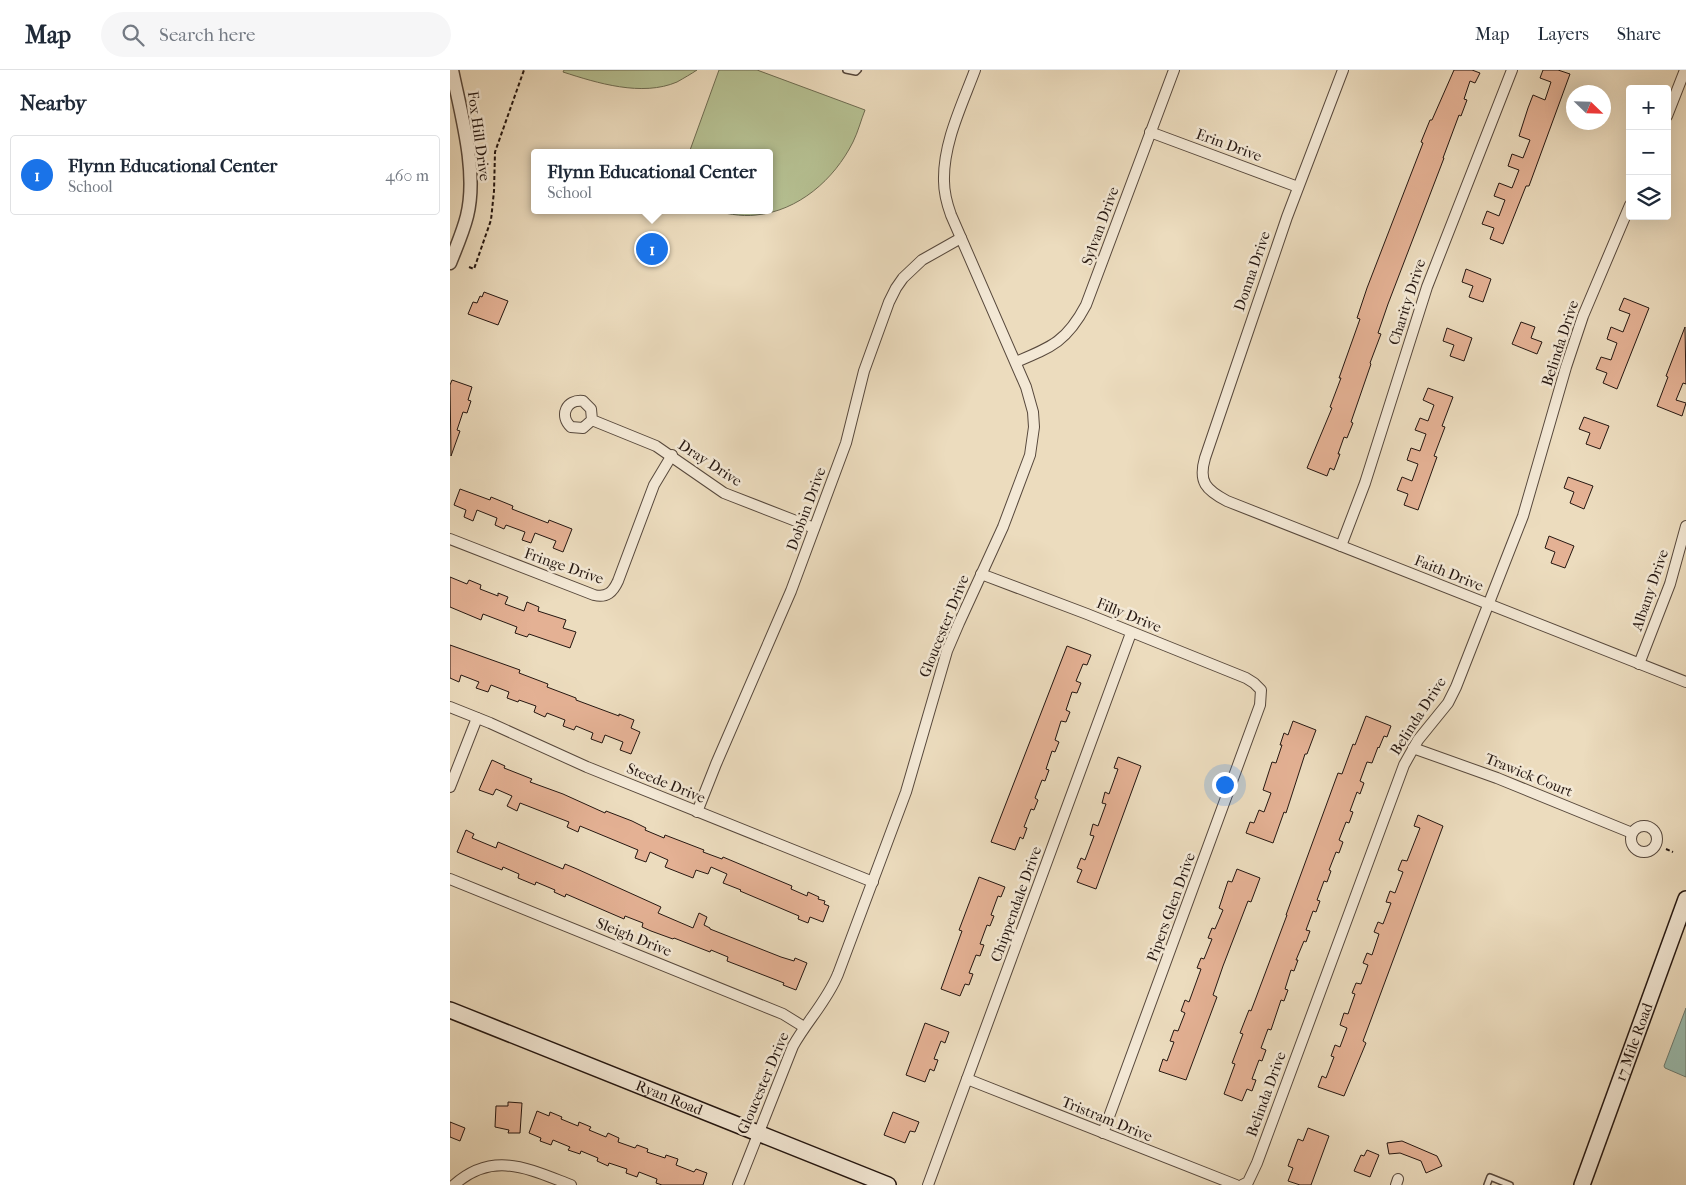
<!DOCTYPE html>
<meta charset="utf-8">
<style>
:root{--surface:#fff;--page:#f6f6f7;--text:#1f2937;--muted:#747a83;--line:#e0e1e3;--accent:#1a73e8}
body{margin:0;font-family:"IM FELL French Canon",serif;background:var(--page);color:var(--text)}
.controls{position:absolute;right:15px;top:15px;display:grid;overflow:hidden;border-radius:5px;box-shadow:0 5px 20px #0002}
.controls button{width:45px;height:45px;display:grid;place-items:center;padding:0;border:0;border-bottom:1px solid var(--line);background:var(--surface);color:var(--text);font:25px sans-serif}
.compass{position:absolute;left:1116px;top:15px;width:45px;height:45px;border-radius:50%;background:var(--surface);box-shadow:0 5px 20px #0002;rotate:113deg}
.you{position:absolute;left:774px;top:714px;width:18px;height:18px;margin:-12px;border:4px solid #fff;border-radius:50%;background:#1a73e8;box-shadow:0 0 0 8px #1a73e833}
.badge{display:grid;place-items:center;width:32px;height:32px;border-radius:50%;background:var(--accent);color:#fff;font-size:16px;font-weight:700}
.pin{position:absolute;translate:-50% -50%;border:2px solid #fff;box-shadow:0 1px 5px #0006}
.popup{position:absolute;left:81px;top:79px;width:242px;height:65px;box-sizing:border-box;display:grid;place-content:center;border-radius:5px;background:var(--surface);filter:drop-shadow(0 1px 4px #0005);font-size:16px;white-space:nowrap;color:var(--muted)}
.popup b{font-size:19px;color:var(--text)}
.popup::after{content:'';position:absolute;left:50%;top:100%;margin-left:-10px;border:10px solid transparent;border-top-color:var(--surface)}
.list{margin:0;padding:0;list-style:none}
h2{display:flex;justify-content:space-between;align-items:center;height:65px;margin:0;padding:0 20px;font-size:21px}
h2 small{font-size:16px;font-weight:400;color:var(--muted)}
.list li{display:grid;grid-template-columns:32px 1fr auto;gap:15px;align-items:center;box-sizing:border-box;height:80px;margin:0 10px 10px;padding:0 10px;border:1px solid var(--line);border-radius:5px}
.list b{display:block;font-size:19px;white-space:nowrap}
.list p{margin:0;font-size:16px;white-space:nowrap;color:var(--muted)}
.list em{font-size:16px;font-style:normal;color:var(--muted)}
.icon{flex:none;width:28px;height:28px;fill:none;stroke:currentColor;stroke-width:2;stroke-linecap:round;stroke-linejoin:round}
.map{position:relative;flex:none;width:1236px;height:1115px;overflow:hidden}
header{display:flex;align-items:center;gap:30px;box-sizing:border-box;height:70px;padding:0 25px;background:var(--surface);border-bottom:1px solid var(--line)}
header strong{font-size:24px}
nav{display:flex;gap:28px;margin-inline-start:auto;font-size:18px}
.search{width:350px;height:45px;background:var(--page);display:flex;align-items:center;gap:12px;box-sizing:border-box;padding:0 18px;border-radius:28px;color:var(--muted);font-size:19px}
main{display:flex}
aside{flex:1;background:var(--surface)}
.map>svg:first-child{display:block}
.green{fill:#b6c193;stroke:#6e6c52}
.water{fill:#99bcaf;stroke:#6b7a70}
.building{fill:#e4b194;stroke:#251711}
.lines{fill:none;stroke-linecap:round;stroke-linejoin:round}
.service-casing{stroke:#57483c;stroke-width:8}
.minor-casing{stroke:#57483c;stroke-width:12}
.tertiary-casing{stroke:#57483c;stroke-width:15}
.secondary-casing{stroke:#251711;stroke-width:18}
.path{stroke:#251711;stroke-width:2;stroke-dasharray:4 2.5;stroke-linecap:butt}
.service{stroke:#f3e8d5;stroke-width:5}
.minor{stroke:#f3e8d5;stroke-width:10}
.tertiary{stroke:#f3e8d5;stroke-width:12}
.secondary{stroke:#f3e8d5;stroke-width:15}
.labels{text-anchor:middle;dominant-baseline:central;stroke-width:5;stroke-linejoin:round;paint-order:stroke}
.street-label{font-size:15px;fill:#251711;stroke:#f3e8d5}
</style>
<header>
<strong>Map</strong>
<div class="search"><svg class="icon" aria-label="search" viewBox="0 0 24 24"><circle cx="10" cy="10" r="6"/><path d="M15 15l6 6"/></svg>Search here</div>
<nav><a>Map</a><a>Layers</a><a>Share</a></nav>
</header>
<main>
<aside>
<h2>Nearby<small></small></h2>
<ul class="list">
<li><span class="badge">1</span><div><b>Flynn Educational Center</b><p>School</p></div><em>460 m</em></li>
</ul>
</aside>
<div class="map">
<svg width="1236" height="1115" viewBox="0 0 1236 1115">
<rect width="100%" height="100%" fill="#ecdcbe"/>
<filter id="stains"><feTurbulence type="fractalNoise" baseFrequency=".004" numOctaves="4"/><feColorMatrix values="0 0 0 0 .2 0 0 0 0 .09 0 0 0 0 .02 0 0 0 .5 -.17"/></filter>
<radialGradient id="worn" r=".72"><stop offset=".6" stop-color="#630" stop-opacity="0"/><stop offset="1" stop-color="#630" stop-opacity=".3"/></radialGradient>
<!-- green -->
<g class="green">
<path d="M114 0H247C241 4 234 8 227 12 192 27 147 13 113 2Z"/>
<path d="M269 0H307L415 40C411 50 408 62 403 72 384 110 348 141 306 145 291 147 274 143 260 140H320V83H239Z"/>
</g>
<!-- water -->
<path class="water" d="M1236 938V1007L1215 998 1214 996Z"/>
<!-- building -->
<g class="building">
<path d="M1004 0H1022L1030 3 1025 13 1020 11 1014 29 1017 30 1011 46 1009 45 993 88H994L938 234 928 263 931 264 920 293 921 294 901 352 903 353 897 368 894 367 888 384H890L884 400 880 398 877 406 857 398 882 338 880 337 891 308H889L910 249 907 248 917 218 973 73 971 72 980 50H982Z"/>
<path d="M1093 0H1108L1120 4 1079 116H1076L1053 174 1040 169 1044 158 1032 154 1037 141 1049 146 1055 130 1044 126 1049 113 1062 118 1069 100 1058 96 1062 84 1073 88 1080 70 1069 66 1078 38 1083 25 1095 30 1101 12 1090 8Z"/>
<path d="M1016 199 1041 209 1033 232 1019 227 1023 216 1012 212Z"/>
<path d="M34 222 58 231 48 255 18 244 23 232 27 233 30 226 32 227Z"/>
<path d="M1174 228 1199 238 1167 319 1153 313 1157 303 1146 299 1151 287 1161 290 1167 273 1157 269 1161 257 1173 262 1180 244 1169 240Z"/>
<path d="M1071 252 1085 257 1081 268 1092 272 1087 284 1062 274Z"/>
<path d="M1235 257 1236 314 1233 313 1226 330 1236 333 1232 346 1207 336 1218 307 1216 306Z"/>
<path d="M997 258 1022 268 1014 291 1000 286 1004 275 993 271Z"/>
<path d="M2 310 22 317 18 330 21 331 17 343 13 342 7 360 10 361 1 386 0 315Z"/>
<path d="M978 318 1003 327 992 356 995 357 984 386 987 387 968 440 954 435 958 424 947 420 952 407 962 411 968 394 957 390 961 378 970 381 976 364 965 360 970 348 978 351 984 335 973 330Z"/>
<path d="M1134 347 1159 356 1150 379 1136 374 1140 363 1129 359Z"/>
<path d="M1118 407 1143 416 1134 439 1120 433 1124 422 1114 418Z"/>
<path d="M10 419 40 430 41 427 63 436 62 439 98 453 99 450 122 459 113 482 103 478 106 471 85 463 81 473 72 470 75 462 56 455 54 459 45 455 47 448 27 440 23 451 14 447 16 440 4 435Z"/>
<path d="M1099 466 1124 476 1115 498 1101 493 1105 482 1095 478Z"/>
<path d="M0 507 17 514 19 510 31 515 30 519 48 526V523L58 527 55 534 74 541 77 532 89 537 88 541 116 550 113 558 126 562 120 578 79 564 77 567 65 563 67 557 33 544 31 550 0 537Z"/>
<path d="M0 575 70 600 69 603 98 614 97 617 126 628V630L169 646V644L184 650 181 658 190 662 181 684 170 680 173 672 155 665 152 673 141 669 143 663 126 656 124 660 113 656 115 650 97 643 95 647 84 642 86 636 69 630 68 632 57 628 59 622 41 615 38 622 26 618 29 612 11 605 9 612 0 608Z"/>
<path d="M617 576 641 585 637 595 633 594 626 611 631 613 627 623 622 622 616 640 620 642 616 652 611 651 605 670 609 672 605 682 602 681 596 699 599 700 595 711 592 710 585 728 588 730 584 740 581 739 574 757 577 758 573 769 570 767 565 780 541 772Z"/>
<path d="M916 646 941 656 937 667 934 666 929 678 928 677 922 693 917 692 910 711 914 713 910 724 907 722 900 741 903 742 899 753 896 752 889 770 893 772 889 783 886 782 879 800 881 801 877 812 874 811 867 830 870 831 866 842 863 841 856 860 860 861 856 872 854 871 846 890H848L844 901 841 900 835 919 838 920 834 931 831 930 821 960 818 959 811 978 816 980 812 991 809 990 802 1009 806 1010 802 1021 797 1019 792 1031 774 1024 785 994 782 993 793 964 790 963 799 940 801 941 837 845H836L888 703 892 704 903 674 905 675Z"/>
<path d="M843 651 866 660 857 684H855L836 743 834 742 823 773 796 763 800 752 804 753 809 740 814 742 821 723 813 720 822 692 826 693 832 675H830L834 663 838 665Z"/>
<path d="M668 687 691 696 646 819 627 812 632 800 627 798 631 788 635 790 644 766 640 765 643 754 648 756 656 734 652 733 655 722 659 724 668 699 664 698Z"/>
<path d="M42 690 55 696 54 698 82 709 80 712 113 724 155 743 156 741 182 751 196 758 195 760 214 768 215 765 254 780 253 782 272 789 273 787 318 806 342 816 341 819 357 826 358 822 369 827 368 829 375 831 374 834 379 836 373 852 360 847 358 853 348 849 349 846 290 821 291 820 273 813 277 804 261 797 258 804 246 800 243 808 215 797 218 790 200 782 196 792 185 788 188 780 130 756 128 762 117 757 119 752 70 733 67 741 57 736 62 726 46 719 43 725 29 720Z"/>
<path d="M968 745 993 756 913 971 916 973 894 1026 868 1017 872 1006 876 1008 884 987 881 986 885 975 890 977 897 958 890 955 894 943 898 944 905 924 902 923 906 913 911 914 918 895 913 893 917 883 922 885 929 864 924 862 928 852 933 854 941 833 936 832 940 821 945 823 953 802 948 800 952 790 957 791 970 758 964 756Z"/>
<path d="M16 760 24 764 22 768 46 778 48 772 113 799 115 794 127 799 211 837 208 843 243 858 249 843 257 847 254 855 260 858V859L331 887 344 891 345 888 357 893 346 920 333 915 334 913 277 891 278 887 261 880 260 882 224 868 223 869 201 861 192 857 193 853 175 846 174 849 116 824 115 827 104 822 105 820 86 812 85 815 68 808 69 804 53 797 52 800 7 782Z"/>
<path d="M787 799 810 808 801 832 798 831 773 896 763 925 767 927 736 1010 709 1001 713 989 717 991 724 972 720 971 724 960 728 961 735 943 731 941 735 930 739 932 751 899 747 898 751 888 754 889 762 869 758 868 762 858 765 859 773 840 769 838 778 811 782 812Z"/>
<path d="M529 807 555 817 551 827 548 826 541 845 544 846 540 856 537 855 530 874 534 875 530 886 526 885 519 903 523 904 519 915 515 914 510 926 491 919 512 861 509 860Z"/>
<path d="M475 953 499 962 495 973 491 971 484 989 488 990 484 1001 480 999 475 1012 456 1005Z"/>
<path d="M58 1032 72 1033 70 1063H58L59 1060 45 1057 46 1036H58Z"/>
<path d="M87 1041 99 1046 100 1042 112 1047 111 1049 128 1056 129 1052 141 1057 139 1060 156 1067 158 1063 169 1068 168 1072 185 1078 187 1075 198 1079 197 1082 215 1088 216 1085 228 1089 226 1095 244 1102 246 1099 257 1103 253 1115H212L206 1113 207 1109 189 1102 187 1107 176 1103 177 1099 159 1093 158 1096 147 1091 148 1088 131 1081 130 1084 118 1080 120 1077 103 1070 101 1075 90 1071 91 1068 79 1063Z"/>
<path d="M443 1042 469 1052 465 1062 460 1061 455 1073 434 1065Z"/>
<path d="M0 1052 15 1058 10 1071 0 1067Z"/>
<path d="M858 1058 879 1066 861 1115H850L838 1111 843 1098 838 1096 848 1069 853 1071Z"/>
<path d="M952 1071 987 1086 992 1096 976 1103 971 1091 950 1083 939 1084 937 1073Z"/>
<path d="M917 1080 929 1085 920 1107 904 1101 911 1085 914 1086Z"/>
</g>
<g class="lines">
<!-- service casing -->
<g class="service-casing">
<g id="service">
<path d="M396 0 406 2 408 0"/>
<path d="M1037 1115 1040 1107 1060 1115"/>
</g>
</g>
<!-- minor casing -->
<g class="minor-casing">
<g id="minor">
<path d="M893 0 837 147 755 388C748 412 756 420 777 431L1236 612"/>
<path d="M1217 46 1235 0"/>
<path d="M700 62 848 117"/>
<path d="M566 292C602 277 617 271 636 235L724 0"/>
<path d="M142 350 133 358 121 357C109 346 116 329 133 331L141 339 142 350 206 376 274 423 364 458"/>
<path d="M0 469 144 525C157 528 163 522 168 511L204 415 222 385"/>
<path d="M891 476 915 413 977 217 1062 0"/>
<path d="M531 504 637 544 796 608 804 613 811 620 810 635 653 1063"/>
<path d="M1189 594 1220 514 1236 456"/>
<path d="M0 637 40 653 137 697 423 812"/>
<path d="M963 678 1047 708 1182 763"/>
<path d="M0 717 27 648"/>
<path d="M247 742 266 694 341 521 396 373 414 301 439 232 446 218 453 208 472 190 511 168"/>
<circle cx="1194" cy="769" r="13"/>
<path d="M0 809 333 944 354 957"/>
<path d="M517 1009 786 1115"/>
<path d="M4 1115C43 1080 79 1099 121 1115"/>
<path d="M288 1115 343 976C357 951 377 931 388 904L456 722 497 581 509 553 553 457 580 385 584 357 583 342 576 317 501 145C497 134 494 123 494 111 493 73 512 35 525 0"/>
<path d="M478 1115 681 563"/>
<path d="M792 1115 798 1112 807 1093 954 695 968 670 998 633 1006 617 1073 446 1116 297 1133 246 1180 135"/>
<path d="M946 1115 948 1109"/>
</g>
</g>
<!-- tertiary casing -->
<g class="tertiary-casing">
<path id="tertiary" d="M0 193C6 178 13 162 17 146 28 102 11 44 2 0"/>
</g>
<!-- secondary casing -->
<g class="secondary-casing">
<g id="secondary">
<path id="s1" d="M0 940 438 1115"/>
<path id="s2" d="M1132 1115 1236 829"/>
</g>
</g>
<!-- path -->
<g class="path">
<path d="M19 197 24 199 41 150 44 121 45 82 74 0"/>
<path d="M1216 779 1223 782"/>
</g>
<!-- service -->
<use href="#service" class="service"/>
<!-- minor -->
<use href="#minor" class="minor"/>
<!-- tertiary -->
<use href="#tertiary" class="tertiary"/>
<!-- secondary -->
<use href="#secondary" class="secondary"/>
</g>
<g class="labels">
<!-- street labels -->
<g class="street-label">
<text transform="translate(29 66) rotate(82)">Fox Hill Drive</text>
<text transform="translate(779 75) rotate(20)">Erin Drive</text>
<text transform="translate(650 156) rotate(-70)">Sylvan Drive</text>
<text transform="translate(802 201) rotate(-71)">Donna Drive</text>
<text transform="translate(957 232) rotate(-72)">Charity Drive</text>
<text transform="translate(1110 273) rotate(-72)">Belinda Drive</text>
<text transform="translate(260 393) rotate(33)">Dray Drive</text>
<text transform="translate(356 439) rotate(-70)">Dobbin Drive</text>
<text transform="translate(114 496) rotate(19)">Fringe Drive</text>
<text transform="translate(999 503) rotate(22)">Faith Drive</text>
<text transform="translate(1200 520) rotate(-71)">Albany Drive</text>
<text transform="translate(679 545) rotate(22)">Filly Drive</text>
<text transform="translate(494 556) rotate(-68)">Gloucester Drive</text>
<text transform="translate(968 646) rotate(-57)">Belinda Drive</text>
<text transform="translate(1079 705) rotate(22)">Trawick Court</text>
<text transform="translate(216 713) rotate(22)">Steede Drive</text>
<text transform="translate(566 834) rotate(-70)">Chippendale Drive</text>
<text transform="translate(721 837) rotate(-70)">Pipers Glen Drive</text>
<text transform="translate(184 867) rotate(22)">Sleigh Drive</text>
<text stroke="none"><textPath href="#s2" startOffset="152">17 Mile Road</textPath></text>
<text transform="translate(313 1013) rotate(-67)">Gloucester Drive</text>
<text transform="translate(816 1024) rotate(-70)">Belinda Drive</text>
<text stroke="none"><textPath href="#s1" startOffset="236">Ryan Road</textPath></text>
<text transform="translate(657 1049) rotate(22)">Tristram Drive</text>
</g>
</g>
<rect width="100%" height="100%" filter="url(#stains)"/>
<rect width="100%" height="100%" fill="url(#worn)"/>
</svg>
<div class="controls">
<button>+</button>
<button>−</button>
<button><svg class="icon" aria-label="layers" viewBox="0 0 24 24"><path d="M12 4l9 5-9 5-9-5zM3 14l9 5 9-5"/></svg></button>
</div>
<svg class="compass" viewBox="-18 -18 36 36"><path d="M0-13l5 13h-10z" fill="#e53935"/><path d="M0 13l5-13h-10z" fill="#747a83"/></svg>
<div class="you"></div>
<div class="pin badge" style="left:202px;top:179px">1</div>
<div class="popup"><b>Flynn Educational Center</b>School</div>
</div>
</main>
